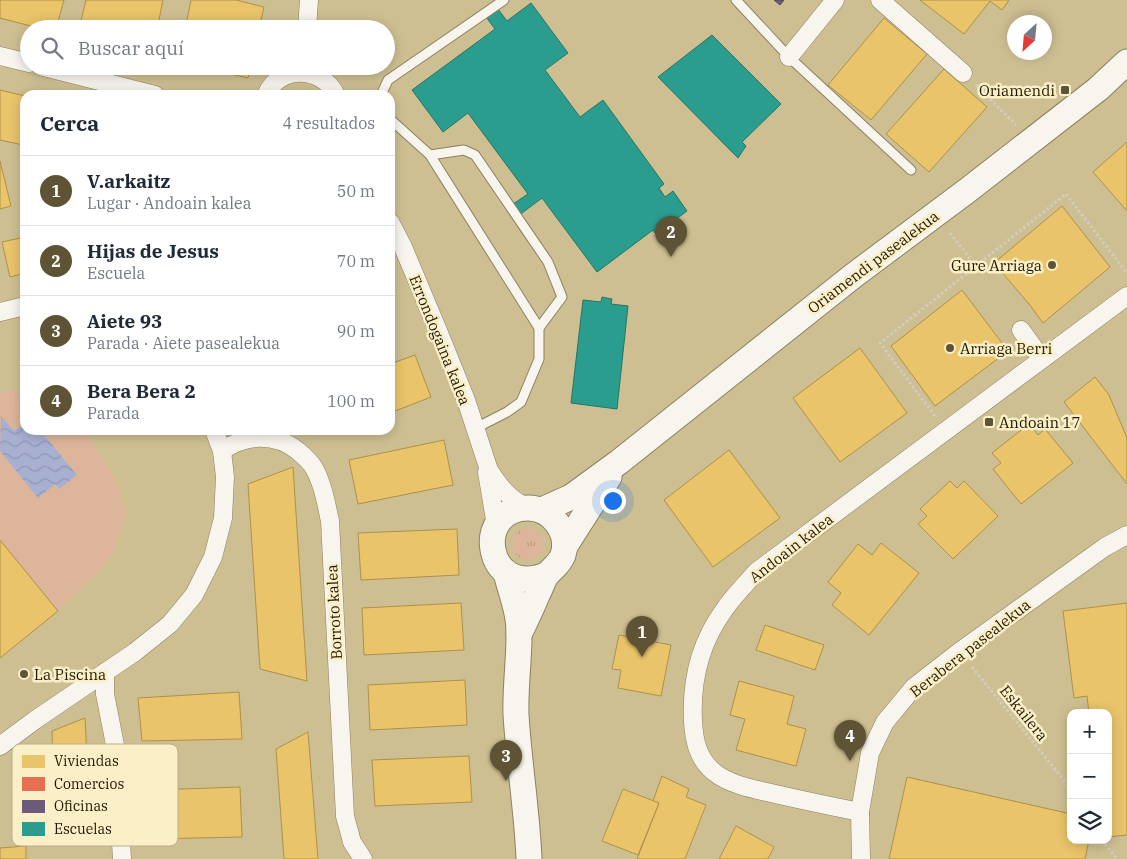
<!DOCTYPE html>
<html lang="es">
<meta charset="utf-8">
<style>
:root{--surface:#fff;--page:#f6f6f7;--text:#1f2937;--muted:#747a83;--line:#e0e1e3;--accent:#5e5334}
body{margin:0;font-family:"IBM Plex Serif",serif;background:var(--page);color:var(--text)}
.controls{position:absolute;right:15px;bottom:15px;display:grid;overflow:hidden;border-radius:10px;box-shadow:0 2px 12px #0003}
.controls button{width:45px;height:45px;display:grid;place-items:center;padding:0;border:0;border-bottom:1px solid var(--line);background:var(--surface);color:var(--text);font:25px sans-serif}
.compass{position:absolute;left:1007px;top:15px;width:45px;height:45px;border-radius:50%;background:var(--surface);box-shadow:0 2px 12px #0003;rotate:206deg}
.you{position:absolute;left:612px;top:500px;width:18px;height:18px;margin:-12px;border:4px solid #fff;border-radius:50%;background:#1a73e8;box-shadow:0 0 0 8px #1a73e833}
.badge{display:grid;place-items:center;width:32px;height:32px;border-radius:50%;background:var(--accent);color:#fff;font-size:16px;font-weight:700}
.pin{position:absolute;translate:-50% -41px;filter:drop-shadow(0 1px 2px #0008)}
.pin::after{content:'';position:absolute;top:26px;width:18px;height:15px;background:inherit;clip-path:polygon(0 0,100% 0,50% 100%)}
.list{margin:0;padding:0;list-style:none}
h2{display:flex;justify-content:space-between;align-items:center;height:65px;margin:0;padding:0 20px;font-size:21px}
h2 small{font-size:16px;font-weight:400;color:var(--muted)}
.list li{display:grid;grid-template-columns:32px 1fr auto;gap:15px;align-items:center;box-sizing:border-box;height:70px;padding:0 20px;border-top:1px solid var(--line)}
.list b{display:block;font-size:19px;white-space:nowrap}
.list p{margin:0;font-size:16px;white-space:nowrap;color:var(--muted)}
.list em{font-size:16px;font-style:normal;color:var(--muted)}
.icon{flex:none;width:28px;height:28px;fill:none;stroke:currentColor;stroke-width:2;stroke-linecap:round;stroke-linejoin:round}
.map{position:relative;flex:none;width:1127px;height:859px;overflow:hidden}
.search{position:absolute;background:var(--surface);box-shadow:0 2px 12px #0003;left:20px;top:20px;width:375px;height:55px;display:flex;align-items:center;gap:12px;box-sizing:border-box;padding:0 18px;border-radius:28px;color:var(--muted);font-size:19px}
.panel{position:absolute;background:var(--surface);box-shadow:0 2px 12px #0003;left:20px;top:90px;width:375px;height:345px;border-radius:15px}
.map>svg:first-child{display:block}
.grass{fill:url(#grass-tufts)}
.garden{fill:#ddb59a}
.water{fill:url(#water-waves)}
.homes{fill:#e9c46a;stroke:#ad914a}
.shops{fill:#e76f51;stroke:#ac5539}
.offices{fill:#6d597a;stroke:#564656}
.schools{fill:#2a9d8f;stroke:#277564}
.lines{fill:none;stroke-linecap:round;stroke-linejoin:round}
.lane-casing{stroke:#8b8160;stroke-width:11}
.street-casing{stroke:#8b8160;stroke-width:19}
.secondary-casing{stroke:#8b8160;stroke-width:27}
.path{stroke:#d2cdbe;stroke-width:3;stroke-dasharray:2.5 2.5;stroke-linecap:butt}
.lane{stroke:#f8f5ef;stroke-width:9}
.street{stroke:#f8f5ef;stroke-width:18}
.secondary{stroke:#f8f5ef;stroke-width:25}
.poi-dot{fill:#5e5334;stroke:#fbefc7;stroke-width:2}
.labels{text-anchor:middle;dominant-baseline:central;stroke-width:5;stroke-linejoin:round;paint-order:stroke}
.poi-label{font-size:15px;fill:#211901;stroke:#fbefc7;text-anchor:start}
.street-label{font-size:15px;fill:#211901;stroke:#fbefc7}
.key{fill:#fbefc7;stroke:#baaf8c;stroke-width:1}
.key-label{font-size:14px;fill:#211901}
</style>
<div class="map">
<svg width="1127" height="859" viewBox="0 0 1127 859">
<defs>
<pattern id="grass-tufts" width="24" height="20" patternUnits="userSpaceOnUse" patternTransform="scale(1.25)"><rect width="24" height="20" fill="#ddb59a"/><path d="M3 7l-1-3M5 7V3M7 7l1-3M15 17l-1-3M17 17v-4M19 17l1-3" fill="none" stroke="#bd9b83"/></pattern>
<pattern id="water-waves" width="16" height="10" patternUnits="userSpaceOnUse" patternTransform="scale(1.25)"><rect width="16" height="10" fill="#a8b0d2"/><path d="M0 5q4-4 8 0t8 0" fill="none" stroke="#9097b2"/></pattern>
</defs>
<rect width="100%" height="100%" fill="#cebf92"/>
<!-- grass -->
<circle class="grass" cx="528" cy="544" r="16"/>
<!-- garden -->
<path class="garden" d="M13 390 25 395V430H85L117 483 126 516 112 554 99 571 58 611 0 540V392Z"/>
<!-- water -->
<path class="water" d="M1 416 14 431 25 423V430H40L77 475 59 489 55 484 38 498 0 451Z"/>
<!-- homes -->
<g class="homes">
<path d="M0 0H64L56 29H42L0 18Z"/>
<path d="M86 0H163L157 29H79Z"/>
<path d="M191 0H236L264 7 259 29H185Z"/>
<path d="M920 0H1009L1002 10 990 1 964 34Z"/>
<path d="M884 18 927 54 871 120 828 85Z"/>
<path d="M196 66H251L248 78Z"/>
<path d="M944 69 987 107 929 172 886 134Z"/>
<path d="M0 90 25 96V138L23 145 0 140Z"/>
<path d="M1127 142V211L1093 172Z"/>
<path d="M0 161 11 206 0 209Z"/>
<path d="M1062 206 1110 267 1043 323 1029 304 994 263Z"/>
<path d="M25 237V273L10 277 2 242Z"/>
<path d="M962 290 1008 351 935 406 891 346Z"/>
<path d="M860 348 907 413 840 462 793 398Z"/>
<path d="M415 355 431 397 390 413V364Z"/>
<path d="M1095 377 1109 395 1127 438V484L1064 402Z"/>
<path d="M1029 424 1038 435 1045 429 1073 463 1021 504 993 469 1001 463 992 453Z"/>
<path d="M444 440 453 485 358 504 349 460Z"/>
<path d="M729 450 780 518 713 567 664 500Z"/>
<path d="M293 467 307 681 260 669 248 484Z"/>
<path d="M950 481 957 488 964 481 998 516 953 559 918 524 927 516 920 509Z"/>
<path d="M457 529 459 575 361 580 358 533Z"/>
<path d="M0 540 58 611 0 658Z"/>
<path d="M881 543 919 573 869 635 832 605 841 593 828 582 858 544 872 555Z"/>
<path d="M461 603 464 650 364 655 362 608Z"/>
<path d="M1127 603V835L1108 837V713H1089L1087 696 1074 698 1063 611Z"/>
<path d="M765 625 824 645 815 670 756 650Z"/>
<path d="M619 635 671 645 661 696 618 688 621 670 612 669Z"/>
<path d="M465 680 467 725 370 730 368 685Z"/>
<path d="M739 681 794 696 787 724 806 729 796 766 736 750 745 719 730 715Z"/>
<path d="M239 692 242 739 142 741 138 698Z"/>
<path d="M85 718 91 833 55 828 52 731Z"/>
<path d="M308 732 318 859H284L276 749Z"/>
<path d="M469 756 472 802 375 806 372 760Z"/>
<path d="M662 776 689 789 686 797 706 805 685 859H637L659 803 653 801Z"/>
<path d="M907 777 1071 814V840H1089L1085 859H889Z"/>
<path d="M240 787 242 837 151 839 152 790Z"/>
<path d="M623 789 659 803 638 855 602 841Z"/>
<path d="M736 826 774 847 768 859H719Z"/>
<path d="M26 846V859H0V848Z"/>
</g>
<!-- shops -->
<path class="shops" d="M390 306 395 315 390 317Z"/>
<!-- offices -->
<path class="offices" d="M774 0H784L780 5Z"/>
<!-- schools -->
<g class="schools">
<path d="M531 3 568 53 545 70 580 117 603 100 664 184 659 188 665 197 673 191 687 211 656 234 653 230 597 272 542 198 518 216 510 206 528 194 468 113 443 132 412 90 495 29 486 17 498 9 507 21Z"/>
<path d="M712 35 781 104 742 142 746 146 738 158 658 77Z"/>
<path d="M602 297 612 299 611 304 628 306 617 409 571 403 583 300 601 302Z"/>
</g>
<g class="lines">
<!-- lane casing -->
<g class="lane-casing">
<g id="lane">
<path d="M736 0 789 57 911 170"/>
<path d="M381 95 388 80 504 0"/>
<path d="M390 119 430 155 539 328V359L521 402 507 412 474 429"/>
<path d="M430 155 464 150 475 155 548 262 562 297 539 328"/>
</g>
</g>
<!-- street casing -->
<g class="street-casing">
<g id="street">
<path d="M880 0 963 73"/>
<path d="M307 29 309 0"/>
<path d="M0 56 29 63"/>
<path d="M789 57 835 0"/>
<path d="M40 66 155 95"/>
<path d="M266 95C279 65 322 66 336 95"/>
<path d="M390 222 403 247 439 333 466 400 489 470C499 486 510 500 528 508"/>
<path d="M0 312 25 306"/>
<path d="M1021 330 1042 359"/>
<path d="M222 451C246 434 275 433 298 451 304 456 310 461 314 468 323 484 326 503 330 521L345 816 352 842 363 859"/>
<path d="M487 472 496 526"/>
<path d="M105 672V694L115 745 122 859"/>
<path d="M0 746 35 720 135 652 170 624 194 595 213 557 223 518 225 477 222 451 214 430"/>
<path d="M860 812C830 806 801 800 771 793 753 789 728 784 714 772 698 759 694 741 693 721 691 681 700 643 724 610 733 596 746 584 756 572L1127 296"/>
<path d="M861 859 860 812 870 753 885 722 914 687 959 652 1105 547 1127 535"/>
</g>
</g>
<!-- secondary casing -->
<g class="secondary-casing">
<g id="secondary">
<path d="M542 510 571 497 619 462 853 276 968 190 1098 89 1127 62"/>
<path d="M565 546 609 477"/>
<path d="M506 573C511 593 520 614 519 636 519 662 515 689 516 715 519 763 527 811 529 859"/>
<path d="M519 634C526 621 532 607 538 593 541 588 543 580 546 576 552 568 559 565 563 555 570 533 552 508 528 508 472 508 485 599 546 575"/>
</g>
</g>
<!-- path -->
<g class="path">
<path d="M976 85 1016 125"/>
<path d="M950 233 976 266"/>
<path d="M935 416 880 343 1066 194 1127 273"/>
<path d="M972 667 1071 789"/>
<path d="M1102 840 1117 859"/>
</g>
<!-- lane -->
<use href="#lane" class="lane"/>
<!-- street -->
<use href="#street" class="street"/>
<!-- secondary -->
<use href="#secondary" class="secondary"/>
</g>
<!-- markers -->
<g class="poi-dot">
<rect x="1060" y="85" width="10" height="10" rx="2.5"/>
<circle cx="1052" cy="265" r="5"/>
<circle cx="950" cy="348" r="5"/>
<rect x="984" y="417" width="10" height="10" rx="2.5"/>
<circle cx="24" cy="674" r="5"/>
</g>
<g class="labels">
<!-- poi labels -->
<g class="poi-label">
<text x="1055" y="90" text-anchor="end">Oriamendi</text>
<text x="1042" y="265" text-anchor="end">Gure Arriaga</text>
<text x="960" y="348">Arriaga Berri</text>
<text x="999" y="422">Andoain 17</text>
<text x="34" y="674">La Piscina</text>
</g>
<!-- street labels -->
<g class="street-label">
<text transform="translate(873 262) rotate(-37)">Oriamendi pasealekua</text>
<text transform="translate(440 340) rotate(68)">Errondogaina kalea</text>
<text transform="translate(791 548) rotate(-38)">Andoain kalea</text>
<text transform="translate(334 612) rotate(-93)">Borroto kalea</text>
<text transform="translate(970 648) rotate(-38)">Berabera pasealekua</text>
<text transform="translate(1024 713) rotate(51)">Eskailera</text>
</g>
</g>
<!-- legend -->
<rect x="12" y="744" width="166" height="102" rx="8" class="key"/>
<rect x="22" y="755" width="23" height="13" fill="#e9c46a"/>
<rect x="22" y="777" width="23" height="14" fill="#e76f51"/>
<rect x="22" y="800" width="23" height="13" fill="#6d597a"/>
<rect x="22" y="822" width="23" height="14" fill="#2a9d8f"/>
<g class="key-label">
<text x="54" y="766">Viviendas</text>
<text x="54" y="789">Comercios</text>
<text x="54" y="811">Oficinas</text>
<text x="54" y="834">Escuelas</text>
</g>
</svg>
<div class="controls">
<button>+</button>
<button>−</button>
<button><svg class="icon" aria-label="layers" viewBox="0 0 24 24"><path d="M12 4l9 5-9 5-9-5zM3 14l9 5 9-5"/></svg></button>
</div>
<svg class="compass" viewBox="-18 -18 36 36"><path d="M0-13l5 13h-10z" fill="#e53935"/><path d="M0 13l5-13h-10z" fill="#747a83"/></svg>
<div class="you"></div>
<div class="pin badge" style="left:642px;top:657px">1</div>
<div class="pin badge" style="left:671px;top:257px">2</div>
<div class="pin badge" style="left:506px;top:781px">3</div>
<div class="pin badge" style="left:850px;top:761px">4</div>
<div class="search"><svg class="icon" aria-label="search" viewBox="0 0 24 24"><circle cx="10" cy="10" r="6"/><path d="M15 15l6 6"/></svg>Buscar aquí</div>
<section class="panel">
<h2>Cerca<small>4 resultados</small></h2>
<ul class="list">
<li><span class="badge">1</span><div><b>V.arkaitz</b><p>Lugar · Andoain kalea</p></div><em>50 m</em></li>
<li><span class="badge">2</span><div><b>Hijas de Jesus</b><p>Escuela</p></div><em>70 m</em></li>
<li><span class="badge">3</span><div><b>Aiete 93</b><p>Parada · Aiete pasealekua</p></div><em>90 m</em></li>
<li><span class="badge">4</span><div><b>Bera Bera 2</b><p>Parada</p></div><em>100 m</em></li>
</ul>
</section>
</div>
